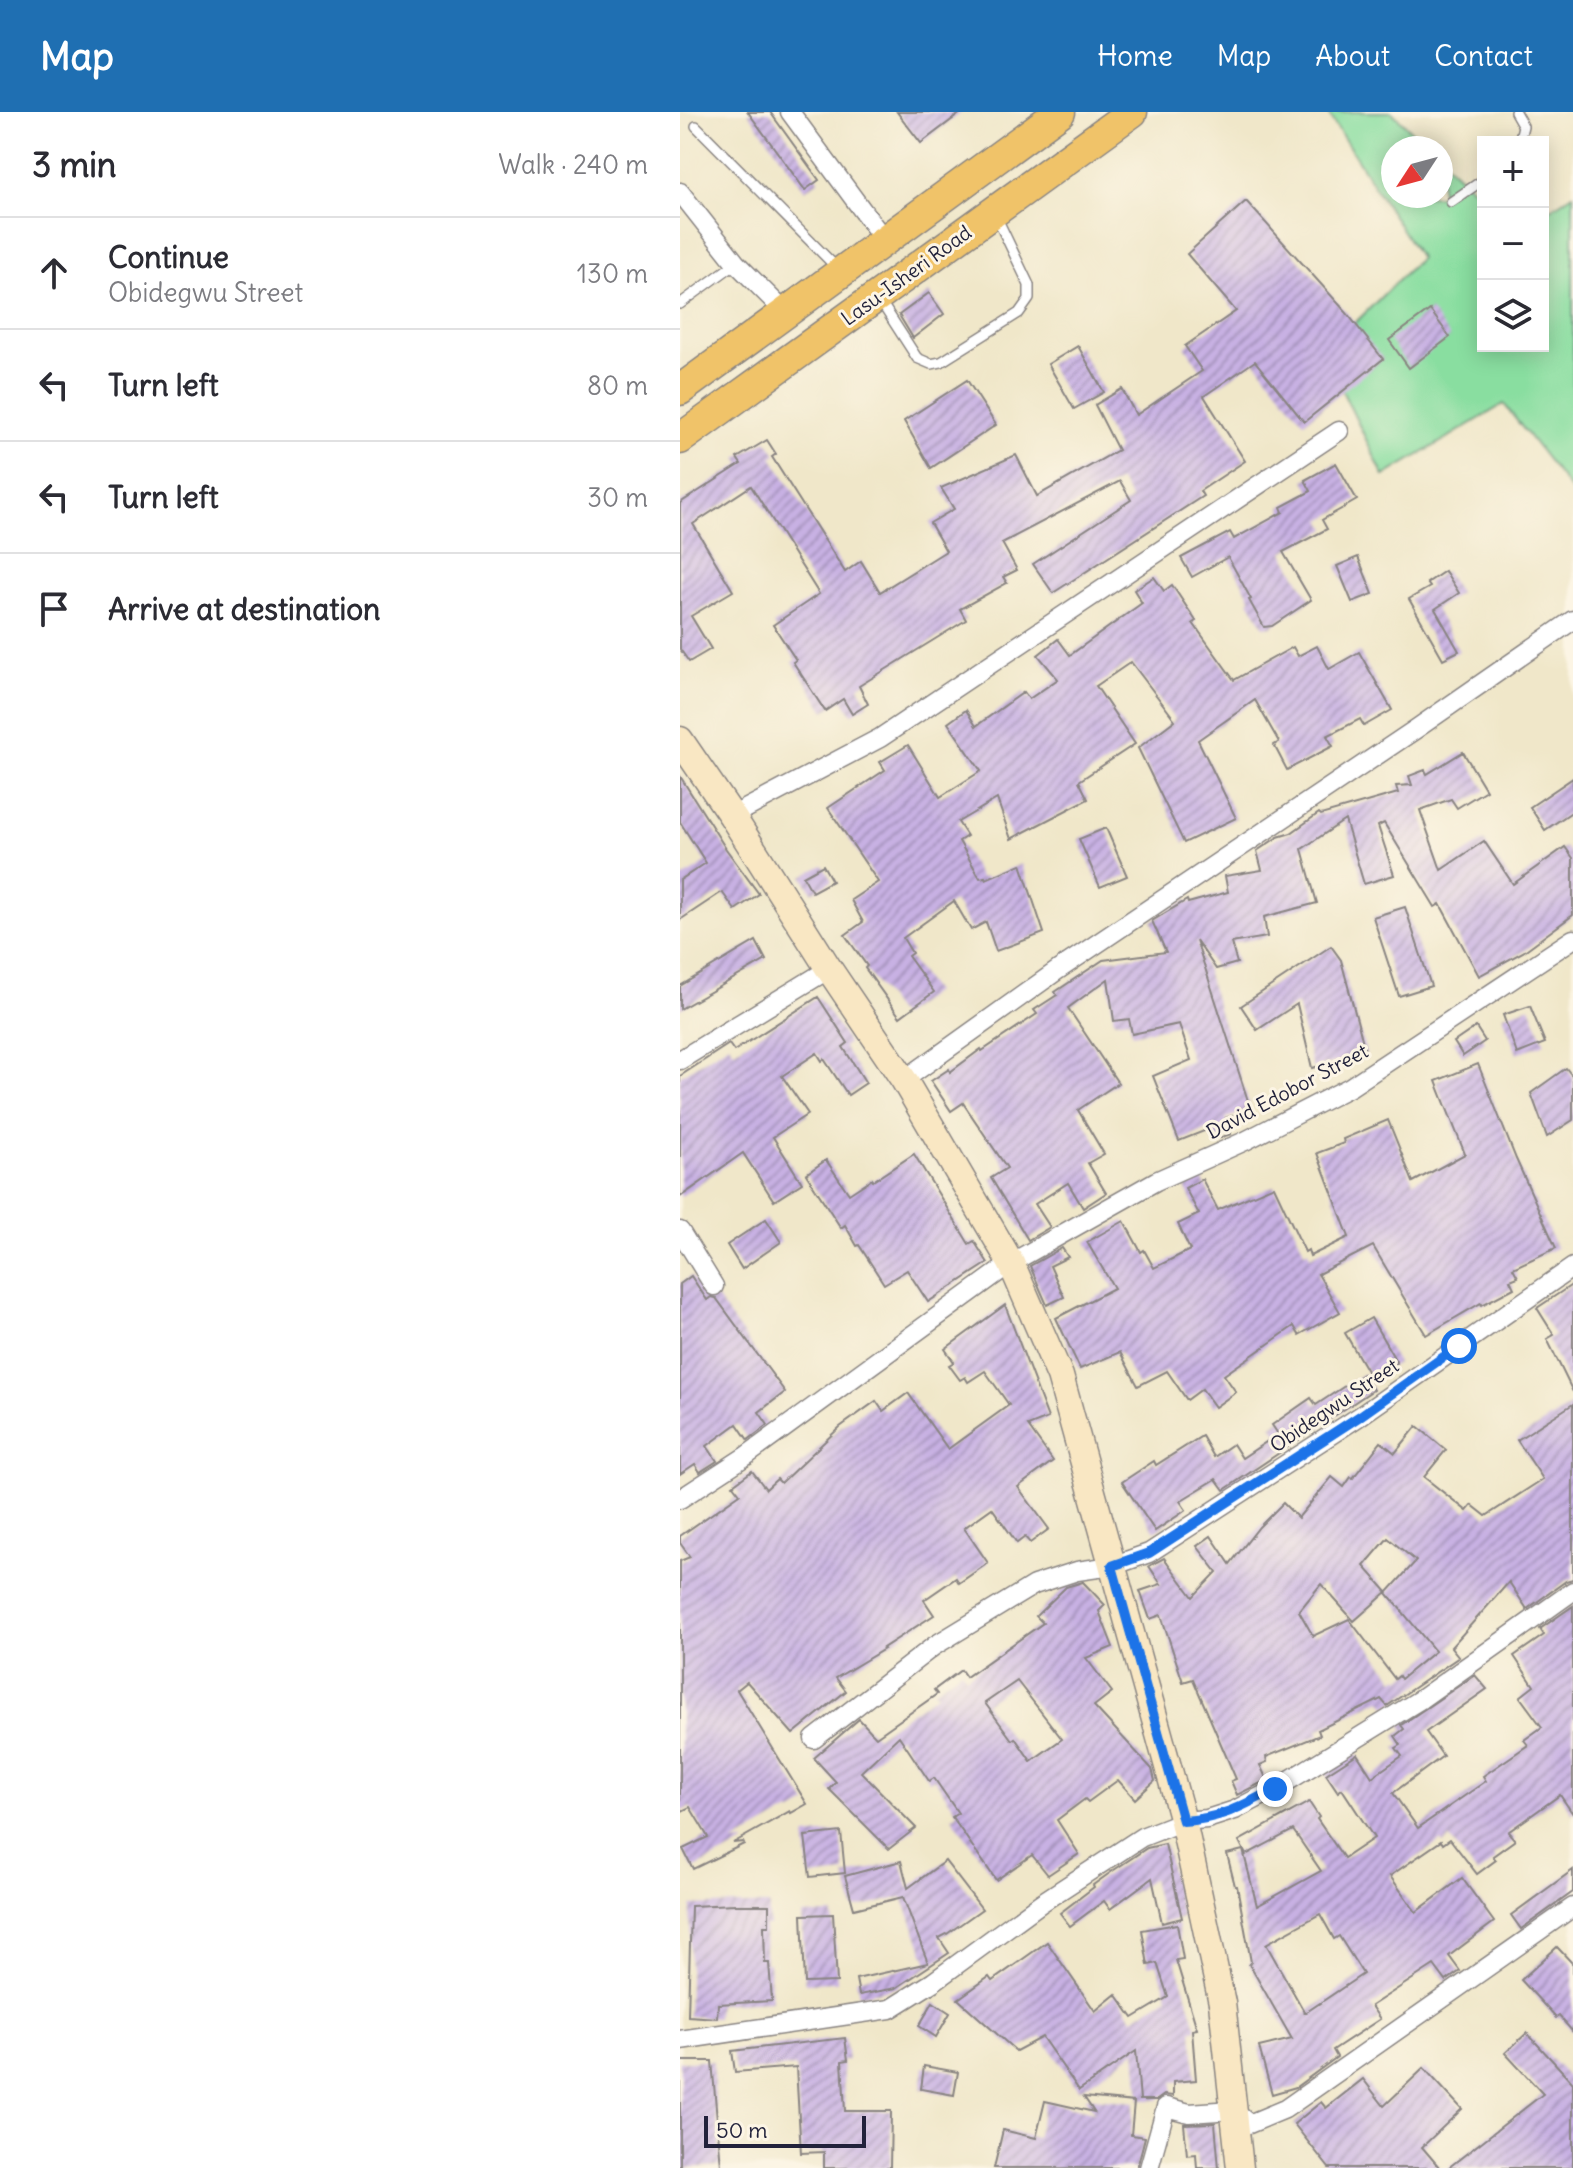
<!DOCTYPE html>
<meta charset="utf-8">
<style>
:root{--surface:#fff;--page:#f7f7f7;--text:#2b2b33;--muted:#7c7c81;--line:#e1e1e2;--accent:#1f6fb2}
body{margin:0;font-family:Delius,sans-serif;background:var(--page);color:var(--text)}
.controls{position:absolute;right:24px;top:24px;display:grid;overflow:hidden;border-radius:0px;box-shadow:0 4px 20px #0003}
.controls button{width:72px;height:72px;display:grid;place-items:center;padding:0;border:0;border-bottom:2px solid var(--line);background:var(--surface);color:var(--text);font:40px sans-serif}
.compass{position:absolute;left:701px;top:24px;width:72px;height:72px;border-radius:50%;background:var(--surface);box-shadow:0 4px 20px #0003;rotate:234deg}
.scale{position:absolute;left:24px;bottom:20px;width:162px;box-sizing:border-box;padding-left:8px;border:4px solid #22223b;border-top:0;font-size:22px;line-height:28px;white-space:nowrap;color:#22223b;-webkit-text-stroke:6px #fcf5e5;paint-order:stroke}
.stop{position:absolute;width:24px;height:24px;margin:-18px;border:6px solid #1a73e8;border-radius:50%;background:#fff}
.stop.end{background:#1a73e8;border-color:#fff;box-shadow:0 2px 8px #0008}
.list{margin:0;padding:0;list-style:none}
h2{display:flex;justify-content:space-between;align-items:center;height:104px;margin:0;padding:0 32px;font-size:34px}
h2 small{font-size:26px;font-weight:400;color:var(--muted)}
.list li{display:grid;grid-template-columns:52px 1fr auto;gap:24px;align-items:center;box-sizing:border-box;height:112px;padding:0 32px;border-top:2px solid var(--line)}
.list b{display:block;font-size:30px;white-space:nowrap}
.list p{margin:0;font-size:26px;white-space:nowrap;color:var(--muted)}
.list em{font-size:26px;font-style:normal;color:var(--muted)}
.icon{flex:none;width:44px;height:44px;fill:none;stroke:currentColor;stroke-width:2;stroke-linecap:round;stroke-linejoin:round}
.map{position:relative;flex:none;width:893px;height:2056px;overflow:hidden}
header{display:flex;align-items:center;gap:48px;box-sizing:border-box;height:112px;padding:0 40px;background:var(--accent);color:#fff}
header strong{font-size:38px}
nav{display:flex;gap:44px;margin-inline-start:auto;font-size:28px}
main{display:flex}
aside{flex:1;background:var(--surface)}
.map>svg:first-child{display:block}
.grass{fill:#89dea0;stroke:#56806e;stroke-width:2}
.building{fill:url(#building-hatch);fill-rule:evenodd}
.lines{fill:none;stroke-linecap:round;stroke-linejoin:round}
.lane-casing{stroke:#898482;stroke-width:12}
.street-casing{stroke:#898482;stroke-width:21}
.secondary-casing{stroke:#898482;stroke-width:29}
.primary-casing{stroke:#898482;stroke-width:33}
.lane{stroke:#fff;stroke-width:9}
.street{stroke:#fff;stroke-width:18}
.secondary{stroke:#f9e7c3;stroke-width:26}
.primary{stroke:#f0c369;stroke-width:30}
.route{stroke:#1a73e8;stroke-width:10}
.labels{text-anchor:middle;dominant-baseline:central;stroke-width:6;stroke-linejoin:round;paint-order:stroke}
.street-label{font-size:20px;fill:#22223b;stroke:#fcf5e5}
</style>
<header>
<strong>Map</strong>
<nav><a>Home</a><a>Map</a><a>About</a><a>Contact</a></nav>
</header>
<main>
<aside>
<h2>3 min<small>Walk · 240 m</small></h2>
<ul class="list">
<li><svg class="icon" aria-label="ahead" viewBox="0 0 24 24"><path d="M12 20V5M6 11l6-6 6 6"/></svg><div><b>Continue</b><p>Obidegwu Street</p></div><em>130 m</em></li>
<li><svg class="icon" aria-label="left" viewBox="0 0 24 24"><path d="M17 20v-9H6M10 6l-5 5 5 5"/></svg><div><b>Turn left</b></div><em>80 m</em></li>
<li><svg class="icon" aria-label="left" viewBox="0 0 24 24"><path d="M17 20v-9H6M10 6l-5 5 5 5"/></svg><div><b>Turn left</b></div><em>30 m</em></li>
<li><svg class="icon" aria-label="arrive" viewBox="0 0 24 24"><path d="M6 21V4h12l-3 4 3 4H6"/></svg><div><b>Arrive at destination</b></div></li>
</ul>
</aside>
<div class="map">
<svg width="893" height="2056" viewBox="0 0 893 2056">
<defs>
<pattern id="building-hatch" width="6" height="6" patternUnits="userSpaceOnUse" patternTransform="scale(2)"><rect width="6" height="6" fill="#c8b1e3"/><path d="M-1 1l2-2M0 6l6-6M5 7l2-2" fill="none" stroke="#a290b9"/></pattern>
</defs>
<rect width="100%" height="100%" fill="#fcf5e5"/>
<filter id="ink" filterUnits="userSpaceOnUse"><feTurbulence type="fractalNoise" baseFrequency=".0125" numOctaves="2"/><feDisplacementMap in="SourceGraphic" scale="16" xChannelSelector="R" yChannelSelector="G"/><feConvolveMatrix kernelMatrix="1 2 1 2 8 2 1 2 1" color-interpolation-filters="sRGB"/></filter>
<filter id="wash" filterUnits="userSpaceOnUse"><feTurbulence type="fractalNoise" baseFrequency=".006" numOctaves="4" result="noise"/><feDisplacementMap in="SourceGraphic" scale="32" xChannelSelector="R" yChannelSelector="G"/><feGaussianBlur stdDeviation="1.8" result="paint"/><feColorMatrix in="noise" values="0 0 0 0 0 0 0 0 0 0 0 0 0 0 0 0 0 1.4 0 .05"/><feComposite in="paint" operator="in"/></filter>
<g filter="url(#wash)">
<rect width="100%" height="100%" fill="#f0e7c9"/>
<!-- grass -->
<path class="grass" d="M647 0H712L749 36H713V84H761V47L803 86V234H863V102L893 82V381L824 292 704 364 644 242 740 146Z"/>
<g id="blocks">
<!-- building -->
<g class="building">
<path d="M68 0H90L139 68 125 78Z"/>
<path d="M217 0H282L241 31Z"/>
<path d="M566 89 666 200 703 247 624 310 575 249 524 284 565 349 520 379 523 384 373 481 353 452 451 388 440 369 322 431 337 458 323 465 327 471 280 497 286 508 179 574 188 592 172 602 163 587 145 599 113 550 116 548 93 513 139 482 71 374 13 412 53 479 11 504 31 537 9 550 0 537V391L61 352 57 346 87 328 96 342 92 345 165 460 181 449 200 480 266 439 250 411 274 397 261 376 336 343 357 384 438 338 415 293 442 277 456 303 522 259 505 234 556 199 507 142Z"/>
<path d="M249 181 264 202 233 226 219 203Z"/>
<path d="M750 198 770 225 729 256 709 228Z"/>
<path d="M398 234 424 280 394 297 368 252Z"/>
<path d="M287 268 316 313 251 356 224 309Z"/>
<path d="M656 351 677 388 642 408 647 417 603 440 631 488 592 514 584 515 569 488 571 487 548 445 512 465 501 446 550 420 554 427 603 400 601 395 631 379 625 368Z"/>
<path d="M678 445 693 482 672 490 657 454Z"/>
<path d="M765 459 779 481 755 497 779 539 763 547 729 487 750 475 747 471Z"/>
<path d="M474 465 484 479 492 473 516 509 513 511 554 568 613 535 618 544 637 534 649 557 679 540 712 598 684 614 680 607 647 624 653 634 607 658 594 633 599 630 575 588 518 628 556 706 504 731 458 636 495 608 451 550 416 574 455 632 399 669 408 687 331 727 317 687 278 710 287 724 279 729 300 766 305 765 306 767 341 752 364 821 316 839 306 810 291 818 274 789 223 826 232 841 228 844 254 880 220 905 185 856 187 854 165 823 183 810 171 788 198 770 148 696 205 658 200 650 228 633 260 685 301 659 268 611 286 598 296 614 344 580 349 587 378 567 358 543 378 527 390 543 462 491 454 478Z"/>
<path d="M783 640 806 678 777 696 771 687 740 698 761 758 804 729 833 772 885 735 893 746V803L843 840 799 864 760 792 755 795 704 711 698 714 714 763 684 772 665 708 622 737 637 791 584 805 587 825 551 831 557 851 536 857 516 828 571 998 546 1006 551 1022 532 1028 529 1017 499 1029 473 964 511 948 499 912 452 922 449 907 434 909 428 867 388 896 438 971 398 998 424 1042 408 1051 426 1081 403 1096 388 1071 355 1092 370 1115 348 1128 311 1066 327 1056 283 991 271 999 251 969 269 957 270 960 301 937 302 939 357 902 354 898 377 883 375 880 423 848 486 840 472 809 507 788 508 791 548 780 545 764 582 758 577 739 598 725 611 721 639 701 641 703 718 681 716 674 732 673 729 664 745 658 747 662Z"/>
<path d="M0 664 46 737 79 782 55 798 42 780 0 808V768L26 751 0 710Z"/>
<path d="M893 666V699L865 718 850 695Z"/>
<path d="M426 716 447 764 420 775 399 727Z"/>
<path d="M143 753 152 769 132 780 123 764Z"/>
<path d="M725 795 751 874 719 884 693 805Z"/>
<path d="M76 829 86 848 0 897V874Z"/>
<path d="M651 834 661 848 686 942 632 956 617 892 577 918 561 894Z"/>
<path d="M138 885 168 931 163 935 186 971 168 983 144 947 142 949 137 941 102 964 128 1002 93 1025 122 1071 94 1089 63 1041 0 1085V964L49 932 54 939Z"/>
<path d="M850 894 865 931 837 942 823 903Z"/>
<path d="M796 915 805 929 783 944 774 930Z"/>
<path d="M798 952 836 1047 876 1136 833 1156 838 1165 830 1168 834 1176 802 1193 801 1191 746 1223 693 1134 638 1162 660 1200 619 1223 614 1214 544 1263 556 1280 535 1295 522 1277 507 1288 487 1259 458 1274 440 1240 400 1257 376 1206 434 1176 407 1130 444 1109 461 1140 464 1138 474 1156 510 1138 498 1112 519 1102 505 1076 522 1067 538 1098 594 1074 625 1140 628 1138 630 1144 669 1125 637 1041 664 1031 663 1027 708 1008 733 1070 785 1042 756 969Z"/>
<path d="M886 956 893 965V1008L867 1025 851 981Z"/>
<path d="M234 1042 289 1132 294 1129 308 1151 248 1190 227 1158 204 1172 179 1133 177 1134 165 1113 161 1116 126 1062 146 1048 169 1082 192 1067 193 1069Z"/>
<path d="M86 1107 101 1130 62 1157 47 1133Z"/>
<path d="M382 1136 388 1145 370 1154 384 1185 367 1193 350 1154Z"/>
<path d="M11 1164 27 1188 31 1185 36 1186 105 1280 79 1300 88 1313 68 1328 57 1312 27 1334 37 1349 20 1360 15 1352 0 1362V1172Z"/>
<path d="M893 1172V1280L867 1227 874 1223 857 1196Z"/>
<path d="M325 1193 368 1306 348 1314 373 1349 338 1375 369 1417 350 1431 345 1425 337 1431 312 1396 284 1416 308 1451 279 1471 276 1466 244 1488 254 1503 203 1536 204 1537 156 1566 166 1579 113 1622 67 1570 57 1578 127 1692 111 1701 110 1699 53 1731 63 1730 64 1732 13 1757 3 1737 28 1725 10 1695 0 1700V1449L10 1445 0 1431V1424L60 1382 53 1373 72 1359 86 1377 97 1367 101 1371 160 1315 196 1289 203 1299 228 1281 268 1337 329 1293 305 1259 288 1270 285 1265 280 1268 269 1253 274 1250 265 1237Z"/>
<path d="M691 1206 717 1251 691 1266 665 1221Z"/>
<path d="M683 1262 693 1278 544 1378 536 1367 500 1389 506 1398 475 1419 442 1370 474 1349 476 1353 522 1324 534 1345 553 1332 562 1346 598 1322 592 1313 631 1286 636 1293Z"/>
<path d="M893 1292V1467L886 1469 847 1497 829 1470 771 1535 779 1545 707 1594 701 1587 638 1618 640 1623 586 1645 587 1650 580 1653 587 1668 557 1683 551 1669 556 1667 513 1567 503 1570 481 1503 470 1507 460 1479 481 1472 469 1454 484 1446 513 1485 537 1460 517 1434 531 1424 550 1452 579 1415 603 1391 618 1406 652 1365 664 1375 671 1365 673 1366 701 1330 715 1341 737 1314 766 1338 744 1365 787 1399 792 1393 806 1404 863 1367 837 1328ZM708 1426 736 1449 707 1481 755 1539 721 1567 719 1564 715 1567 669 1507 633 1524 619 1499 641 1472 674 1509 707 1480 684 1454Z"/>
<path d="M403 1470 425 1493 419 1499 433 1535 406 1546 432 1580 414 1594 472 1657 475 1669 455 1687 438 1668 408 1690 405 1687 377 1708 399 1742 368 1763 352 1743 316 1768 272 1705 278 1701 254 1666 249 1669 219 1624 181 1660 236 1716 209 1737 149 1677 156 1670 134 1646 179 1607 196 1625 257 1582 254 1578 281 1558 286 1565 363 1511 356 1504 386 1475ZM337 1569 382 1627 351 1649 335 1626 332 1628 305 1591Z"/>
<path d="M893 1494V1702L880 1683 828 1720 835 1728 813 1744 816 1748 797 1762 770 1727 763 1732 761 1729 710 1764 736 1800 782 1766 814 1810 769 1844 780 1859 766 1869 754 1853 691 1894 700 1907 653 1938 657 1945 616 1975 592 1982 579 1935 612 1927 569 1852 571 1850 557 1774H555L547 1742 563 1738 577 1794 641 1759 613 1718 566 1743 559 1729 629 1690 639 1705 637 1707 664 1746 694 1726 662 1677 658 1680 646 1662 677 1642 692 1665 722 1644 716 1636 721 1633 715 1624 724 1617 721 1613 795 1563 807 1577 746 1620 763 1644 713 1681 738 1716 806 1669 803 1664 848 1633 844 1628 862 1615 840 1585 854 1574 834 1544 864 1523 860 1517ZM640 1802 654 1827 659 1824 683 1862 625 1901 586 1832Z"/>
<path d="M161 1720 165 1761 130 1765 125 1724Z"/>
<path d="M485 1732 502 1806 482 1811 472 1766 430 1797 424 1789 390 1814 380 1801 414 1775 413 1773 434 1758 467 1736Z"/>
<path d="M221 1749 228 1776 265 1749 302 1797 267 1822 259 1826 269 1841 216 1876 179 1883 176 1867 248 1851 223 1785 174 1797 165 1764Z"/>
<path d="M893 1758V1780L841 1817 831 1803Z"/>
<path d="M55 1792V1793H89V1814H84L85 1851H89L92 1889 38 1892 37 1906 8 1904 11 1794Z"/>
<path d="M153 1802 157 1870 125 1871 122 1803Z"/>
<path d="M497 1812 503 1847 496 1848 517 1917 512 1918 516 1968 493 1970V1984L484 1983 477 1988H460L456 1939 399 1978 362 1925 336 1939 278 1887 309 1865 312 1869 367 1830 415 1899 436 1882 453 1906 488 1885 477 1851 468 1853 462 1818Z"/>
<path d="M877 1835 893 1852V1920L879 1904 876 1906 841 1868Z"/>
<path d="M253 1890 270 1901 256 1925 239 1914Z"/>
<path d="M847 1921 893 1971V2056H768L863 1982 825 1941Z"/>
<path d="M165 1926 168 1948 162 1949 165 1999H211L210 2056H144V2040L121 2041 116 1955 55 1960 52 1939Z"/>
<path d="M0 1949H32L41 2054 0 2056Z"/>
<path d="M244 1954 278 1960 274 1983 241 1977Z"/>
<path d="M744 1956 782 1997 742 2035 760 2056H649L614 2012 641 1990 646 1996 683 1967 704 1994Z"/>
<path d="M404 1985 454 1990 451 2023 465 2025 457 2056H314L323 2018 356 2026 365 1989 414 2000Z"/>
<path d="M535 2011 539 2056H517L516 2042 507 2043 504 2012Z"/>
</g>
</g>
</g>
<g filter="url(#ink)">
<use href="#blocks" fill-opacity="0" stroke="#898482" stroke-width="2"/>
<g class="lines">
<!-- lane casing -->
<g class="lane-casing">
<g id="lane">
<path d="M835 0 843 14 839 30"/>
<path d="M16 14 159 158"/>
<path d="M771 90 803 68"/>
<path d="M199 187 237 246 251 252 261 250 339 201 349 187V173L315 102"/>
<path d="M0 192 56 151"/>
</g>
</g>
<!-- street casing -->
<g class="street-casing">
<g id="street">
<path d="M110 0 205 129"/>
<path d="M0 80 56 151 105 200"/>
<path d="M52 704 200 626 659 319"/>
<path d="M0 948 149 857"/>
<path d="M224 968 378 858 736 617 893 508"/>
<path d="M0 1119 34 1174"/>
<path d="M0 1387 66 1344 331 1151 476 1069 565 1029 670 975 893 827"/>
<path d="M134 1627 254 1534 354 1473 397 1459 432 1454 469 1441 680 1304 893 1155"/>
<path d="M0 1928 210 1897 253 1870 361 1791 462 1725 503 1709 527 1707 555 1698 595 1677 741 1587 893 1479"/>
<path d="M469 2056 486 1995 509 2001 553 1998 569 2012 605 1997 893 1795"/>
</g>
</g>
<!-- secondary casing -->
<g class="secondary-casing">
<path id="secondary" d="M0 628 52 704 149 857 224 968 331 1151 380 1264 503 1709 542 1891 560 2056"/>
</g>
<!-- primary casing -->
<g class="primary-casing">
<g id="primary">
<path d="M0 278 380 0"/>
<path d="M0 327 452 0"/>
</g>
</g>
<!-- lane -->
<use href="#lane" class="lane"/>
<!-- street -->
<use href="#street" class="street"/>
<!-- secondary -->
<use href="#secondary" class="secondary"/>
<!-- primary -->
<use href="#primary" class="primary"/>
</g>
</g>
<g class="lines" filter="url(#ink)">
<!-- route -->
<path class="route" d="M595 1677C562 1694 541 1707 503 1709L432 1454 469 1441 680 1304 779 1234"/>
</g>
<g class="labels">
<!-- street labels -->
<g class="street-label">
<text transform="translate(226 163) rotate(-36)">Lasu-Isheri Road</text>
<text transform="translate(607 979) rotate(-28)">David Edobor Street</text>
<text transform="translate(654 1293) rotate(-34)">Obidegwu Street</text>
</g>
</g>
</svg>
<div class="controls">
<button>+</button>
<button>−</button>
<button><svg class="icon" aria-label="layers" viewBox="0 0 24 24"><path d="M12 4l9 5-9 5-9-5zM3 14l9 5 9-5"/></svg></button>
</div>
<svg class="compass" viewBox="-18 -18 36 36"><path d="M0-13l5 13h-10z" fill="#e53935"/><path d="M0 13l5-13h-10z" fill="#7c7c81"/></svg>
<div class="scale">50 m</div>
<div class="stop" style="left:779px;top:1234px"></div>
<div class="stop end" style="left:595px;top:1677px"></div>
</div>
</main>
